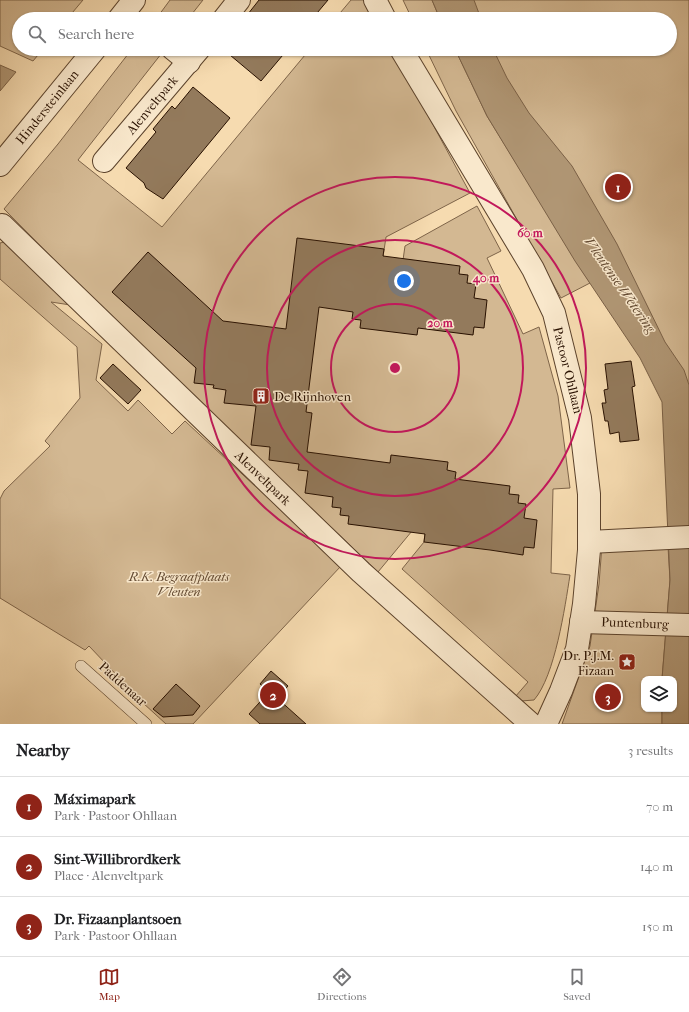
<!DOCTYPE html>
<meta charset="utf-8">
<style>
:root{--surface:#fff;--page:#f6f6f6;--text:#202124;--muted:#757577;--line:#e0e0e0;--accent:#8f2418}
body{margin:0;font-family:"IM FELL French Canon",serif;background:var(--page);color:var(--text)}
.controls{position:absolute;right:12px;bottom:12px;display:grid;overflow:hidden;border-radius:8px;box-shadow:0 1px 3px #0004}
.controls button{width:36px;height:36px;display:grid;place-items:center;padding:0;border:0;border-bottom:1px solid var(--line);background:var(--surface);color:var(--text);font:20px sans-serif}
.you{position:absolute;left:404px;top:281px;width:14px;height:14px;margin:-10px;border:3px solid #fff;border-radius:50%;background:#1a73e8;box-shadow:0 0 0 6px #1a73e833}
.badge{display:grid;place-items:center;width:26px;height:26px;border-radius:50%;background:var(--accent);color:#fff;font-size:13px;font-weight:700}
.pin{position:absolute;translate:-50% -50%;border:2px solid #fff;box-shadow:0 1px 4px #0006}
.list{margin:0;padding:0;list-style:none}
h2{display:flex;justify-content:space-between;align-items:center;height:52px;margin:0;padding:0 16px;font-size:17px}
h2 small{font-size:13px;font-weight:400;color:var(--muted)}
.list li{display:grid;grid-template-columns:26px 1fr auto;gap:12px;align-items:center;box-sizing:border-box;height:60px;padding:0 16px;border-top:1px solid var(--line)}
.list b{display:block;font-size:15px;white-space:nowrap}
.list p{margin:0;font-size:13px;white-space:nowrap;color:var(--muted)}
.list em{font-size:13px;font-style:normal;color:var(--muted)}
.icon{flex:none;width:22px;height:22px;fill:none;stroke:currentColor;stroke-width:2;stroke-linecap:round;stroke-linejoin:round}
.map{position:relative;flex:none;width:689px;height:724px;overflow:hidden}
.search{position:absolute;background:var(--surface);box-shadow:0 1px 3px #0004;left:12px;right:12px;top:12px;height:44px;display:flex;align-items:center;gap:10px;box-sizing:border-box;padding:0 14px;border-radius:22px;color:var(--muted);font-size:15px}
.sheet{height:232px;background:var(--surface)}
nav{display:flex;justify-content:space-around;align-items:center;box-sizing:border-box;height:56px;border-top:1px solid var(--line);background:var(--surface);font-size:11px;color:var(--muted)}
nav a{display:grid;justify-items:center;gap:2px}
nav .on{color:var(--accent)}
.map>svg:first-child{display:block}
.green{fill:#d3b892;stroke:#7e6449}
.water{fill:#b09674;stroke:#7a6046}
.building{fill:#937a5c;stroke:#281000}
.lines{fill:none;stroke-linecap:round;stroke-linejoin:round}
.service-casing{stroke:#5c432c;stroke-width:12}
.minor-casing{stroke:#5c432c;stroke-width:24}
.tertiary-casing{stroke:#5c432c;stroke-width:24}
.service{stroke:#f9e8cc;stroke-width:11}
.minor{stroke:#f9e8cc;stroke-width:22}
.tertiary{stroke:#f9e8cc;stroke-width:22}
.ring{fill:none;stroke:#c2185b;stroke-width:2}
.labels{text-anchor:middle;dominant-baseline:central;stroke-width:3;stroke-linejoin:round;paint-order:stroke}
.street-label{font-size:13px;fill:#281000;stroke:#f9e8cc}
.poi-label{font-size:13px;fill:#281000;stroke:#f9e8cc;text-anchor:start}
.park-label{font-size:13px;font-style:italic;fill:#644b33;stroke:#f9e8cc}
.water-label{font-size:14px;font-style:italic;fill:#654c34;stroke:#f9e8cc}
.centre{fill:#c2185b;stroke:#f9e8cc;stroke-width:2}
.ring-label{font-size:12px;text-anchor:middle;font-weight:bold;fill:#c2185b;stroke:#f9e8cc;stroke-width:3;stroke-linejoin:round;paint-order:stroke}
</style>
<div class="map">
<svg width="689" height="724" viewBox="0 0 689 724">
<rect width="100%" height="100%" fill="#f6dbb0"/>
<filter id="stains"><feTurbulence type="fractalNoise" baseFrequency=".005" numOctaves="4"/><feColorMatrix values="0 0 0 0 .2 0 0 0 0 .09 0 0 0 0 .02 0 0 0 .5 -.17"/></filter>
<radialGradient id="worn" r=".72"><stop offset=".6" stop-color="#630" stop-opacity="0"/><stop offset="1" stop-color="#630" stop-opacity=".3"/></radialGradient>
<!-- green -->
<g class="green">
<path d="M0 0H83L67 19H19V49H43L33 61 0 46Z"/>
<path d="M170 0H203L188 19H156Z"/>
<path d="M351 0H370L378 19H335Z"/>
<path d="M403 0H432L440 19H412Z"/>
<path d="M453 0H689V514L667 385 473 49H670V19H461Z"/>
<path d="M132 49H165L78 160 162 227 310 49H392L470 193 386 237 383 257 403 260 405 246 477 206 501 251 487 258 523 334 539 327 558 396 570 488 553 489 551 573 570 575C565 607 555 676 534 700L521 701 515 697 528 682 402 569 424 542 425 533 412 531 378 572 95 301 4 209 58 144Z"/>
<path d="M426 49H455L487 116 590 283 561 298 456 111Z"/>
<path d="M4 242 77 306 51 302 102 344 96 380 128 411 138 400 172 434 185 421 341 566 193 724H166L143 703 89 646 85 650 0 598V499L4 491 50 446 45 441 80 398 77 347 0 279V243Z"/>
<path d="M667 530 670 580 662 679H644V709H662V724H562L590 646 599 584 603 532Z"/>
</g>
<!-- water -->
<g class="water">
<path d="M432 0H474L481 19H440Z"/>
<path d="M455 49H493L507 78 529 113 572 166 617 244 665 342 684 370 689 385V724H662V709H674V679H662L670 580 662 402 640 358 575 261 487 116Z"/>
<path d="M0 65 16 72 0 91Z"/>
</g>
<!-- building -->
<g class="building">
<path d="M259 0H328L312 19H244Z"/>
<path d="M225 49H288L261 81 224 50Z"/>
<path d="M193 87 230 118 163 199 146 188 144 183 126 168 156 132 153 129 172 106 175 109Z"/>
<path d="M297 238 384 249 383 256 460 266 459 274 468 275 467 283 476 284 474 298 487 300 484 328 474 327 473 335 418 328 417 335 360 328 361 320 352 319 353 312 319 307 306 412 312 413 307 452 390 463 391 455 448 462 447 470 456 472 455 479 510 486 509 494 519 495 518 503 526 504 524 518 537 520 534 548 524 547 523 555 490 550 424 542 425 534 348 524 349 516 340 515 341 508 332 507 333 497 305 493 308 471 298 470 299 464 269 460 270 447 251 445 256 406 224 403 226 390 213 388 214 385 194 383 196 368 112 292 148 252 223 321 286 329Z"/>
<path d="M631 361 635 386 632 387 639 440 620 442 619 432 610 434 608 421H605L602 403H606L604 390 608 389 605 364Z"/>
<path d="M113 364 141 390 128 404 100 378Z"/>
<path d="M271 671 288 686 277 698 306 724H260L249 714 269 692 260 684Z"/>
<path d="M176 684 200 706 193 715 163 717 153 709Z"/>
</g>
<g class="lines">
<!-- service casing -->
<g class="service-casing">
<path id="service" d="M81 666 146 724"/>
</g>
<!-- minor casing -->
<g class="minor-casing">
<g id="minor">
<path d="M375 0 385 19"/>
<path d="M224 19 239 0"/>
<path d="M173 49 189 62"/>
<path d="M401 49 533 269 554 313 580 418 589 494V550L584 604 577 649 561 691 546 724"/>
<path d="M104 161 199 49"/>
<path d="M2 225 361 572 531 724"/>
<path d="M589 542 689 537"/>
<path d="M581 622 689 625"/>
</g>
</g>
<!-- tertiary casing -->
<g class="tertiary-casing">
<g id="tertiary">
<path d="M119 19 134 0"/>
<path d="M0 165 95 49"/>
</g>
</g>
<!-- service -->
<use href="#service" class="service"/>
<!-- minor -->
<use href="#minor" class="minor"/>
<!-- tertiary -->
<use href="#tertiary" class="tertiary"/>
</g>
<!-- distance rings -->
<g class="ring">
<circle cx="395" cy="368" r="64"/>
<circle cx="395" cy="368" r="128"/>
<circle cx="395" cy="368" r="191"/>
</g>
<!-- icons -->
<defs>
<g id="building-square" transform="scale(0.9)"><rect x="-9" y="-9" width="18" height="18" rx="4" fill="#8f2418" stroke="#f9e8cc"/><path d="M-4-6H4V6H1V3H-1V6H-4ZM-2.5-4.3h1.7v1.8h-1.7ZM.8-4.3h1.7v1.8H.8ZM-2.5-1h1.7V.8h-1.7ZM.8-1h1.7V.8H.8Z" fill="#fff"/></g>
<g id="sight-square" transform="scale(0.9)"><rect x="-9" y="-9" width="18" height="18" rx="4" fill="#8f2418" stroke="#f9e8cc"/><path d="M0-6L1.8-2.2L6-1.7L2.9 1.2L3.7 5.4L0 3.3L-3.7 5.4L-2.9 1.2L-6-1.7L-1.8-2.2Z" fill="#fff"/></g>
</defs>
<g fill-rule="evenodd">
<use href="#building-square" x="261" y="396"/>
<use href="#sight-square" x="627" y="662"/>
</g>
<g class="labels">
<!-- street labels -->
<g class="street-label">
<text transform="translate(152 105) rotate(-50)">Alenveltpark</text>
<text transform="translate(47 107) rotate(-51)">Hindersteinlaan</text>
<text transform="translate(568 370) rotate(76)">Pastoor Ohllaan</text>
<text transform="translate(263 478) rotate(44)">Alenveltpark</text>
<text transform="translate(635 623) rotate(2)">Puntenburg</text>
<text transform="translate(123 684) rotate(42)">Paddenaar</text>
</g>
<!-- poi labels -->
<g class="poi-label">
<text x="274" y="396">De Rijnhoven</text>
<text x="614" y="655" text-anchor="end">Dr. P.J.M.<tspan x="614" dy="15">Fizaan</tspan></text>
</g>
<!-- park labels -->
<g class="park-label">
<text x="179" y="576">R.K. Begraafplaats<tspan x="179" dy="15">Vleuten</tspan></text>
</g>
<!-- water labels -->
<g class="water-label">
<text transform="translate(620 285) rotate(55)">Vleutense Wetering</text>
</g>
</g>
<circle cx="395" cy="368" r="6" class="centre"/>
<g class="ring-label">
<text x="530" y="237">60 m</text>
<text x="486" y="282">40 m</text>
<text x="440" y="327">20 m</text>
</g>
<rect width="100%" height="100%" filter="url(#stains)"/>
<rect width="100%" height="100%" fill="url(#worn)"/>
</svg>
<div class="controls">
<button><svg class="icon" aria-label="layers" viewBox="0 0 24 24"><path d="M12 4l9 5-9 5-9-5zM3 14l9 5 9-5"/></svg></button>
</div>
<div class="you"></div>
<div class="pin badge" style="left:618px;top:187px">1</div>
<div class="pin badge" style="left:273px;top:695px">2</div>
<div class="pin badge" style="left:608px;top:697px">3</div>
<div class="search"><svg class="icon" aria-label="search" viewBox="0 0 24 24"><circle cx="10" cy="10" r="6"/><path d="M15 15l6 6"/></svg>Search here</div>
</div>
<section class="sheet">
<h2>Nearby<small>3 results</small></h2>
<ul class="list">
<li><span class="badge">1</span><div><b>Máximapark</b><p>Park · Pastoor Ohllaan</p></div><em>70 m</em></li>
<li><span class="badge">2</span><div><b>Sint-Willibrordkerk</b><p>Place · Alenveltpark</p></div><em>140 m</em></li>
<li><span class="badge">3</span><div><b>Dr. Fizaanplantsoen</b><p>Park · Pastoor Ohllaan</p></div><em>150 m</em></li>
</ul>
</section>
<nav>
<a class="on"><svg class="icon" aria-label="map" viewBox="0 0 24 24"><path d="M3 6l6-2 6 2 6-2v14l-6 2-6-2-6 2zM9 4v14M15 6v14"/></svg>Map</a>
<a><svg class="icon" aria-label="directions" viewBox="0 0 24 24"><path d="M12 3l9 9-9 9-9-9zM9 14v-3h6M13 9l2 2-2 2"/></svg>Directions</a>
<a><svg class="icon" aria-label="saved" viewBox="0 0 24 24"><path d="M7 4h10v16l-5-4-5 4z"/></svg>Saved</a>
</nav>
